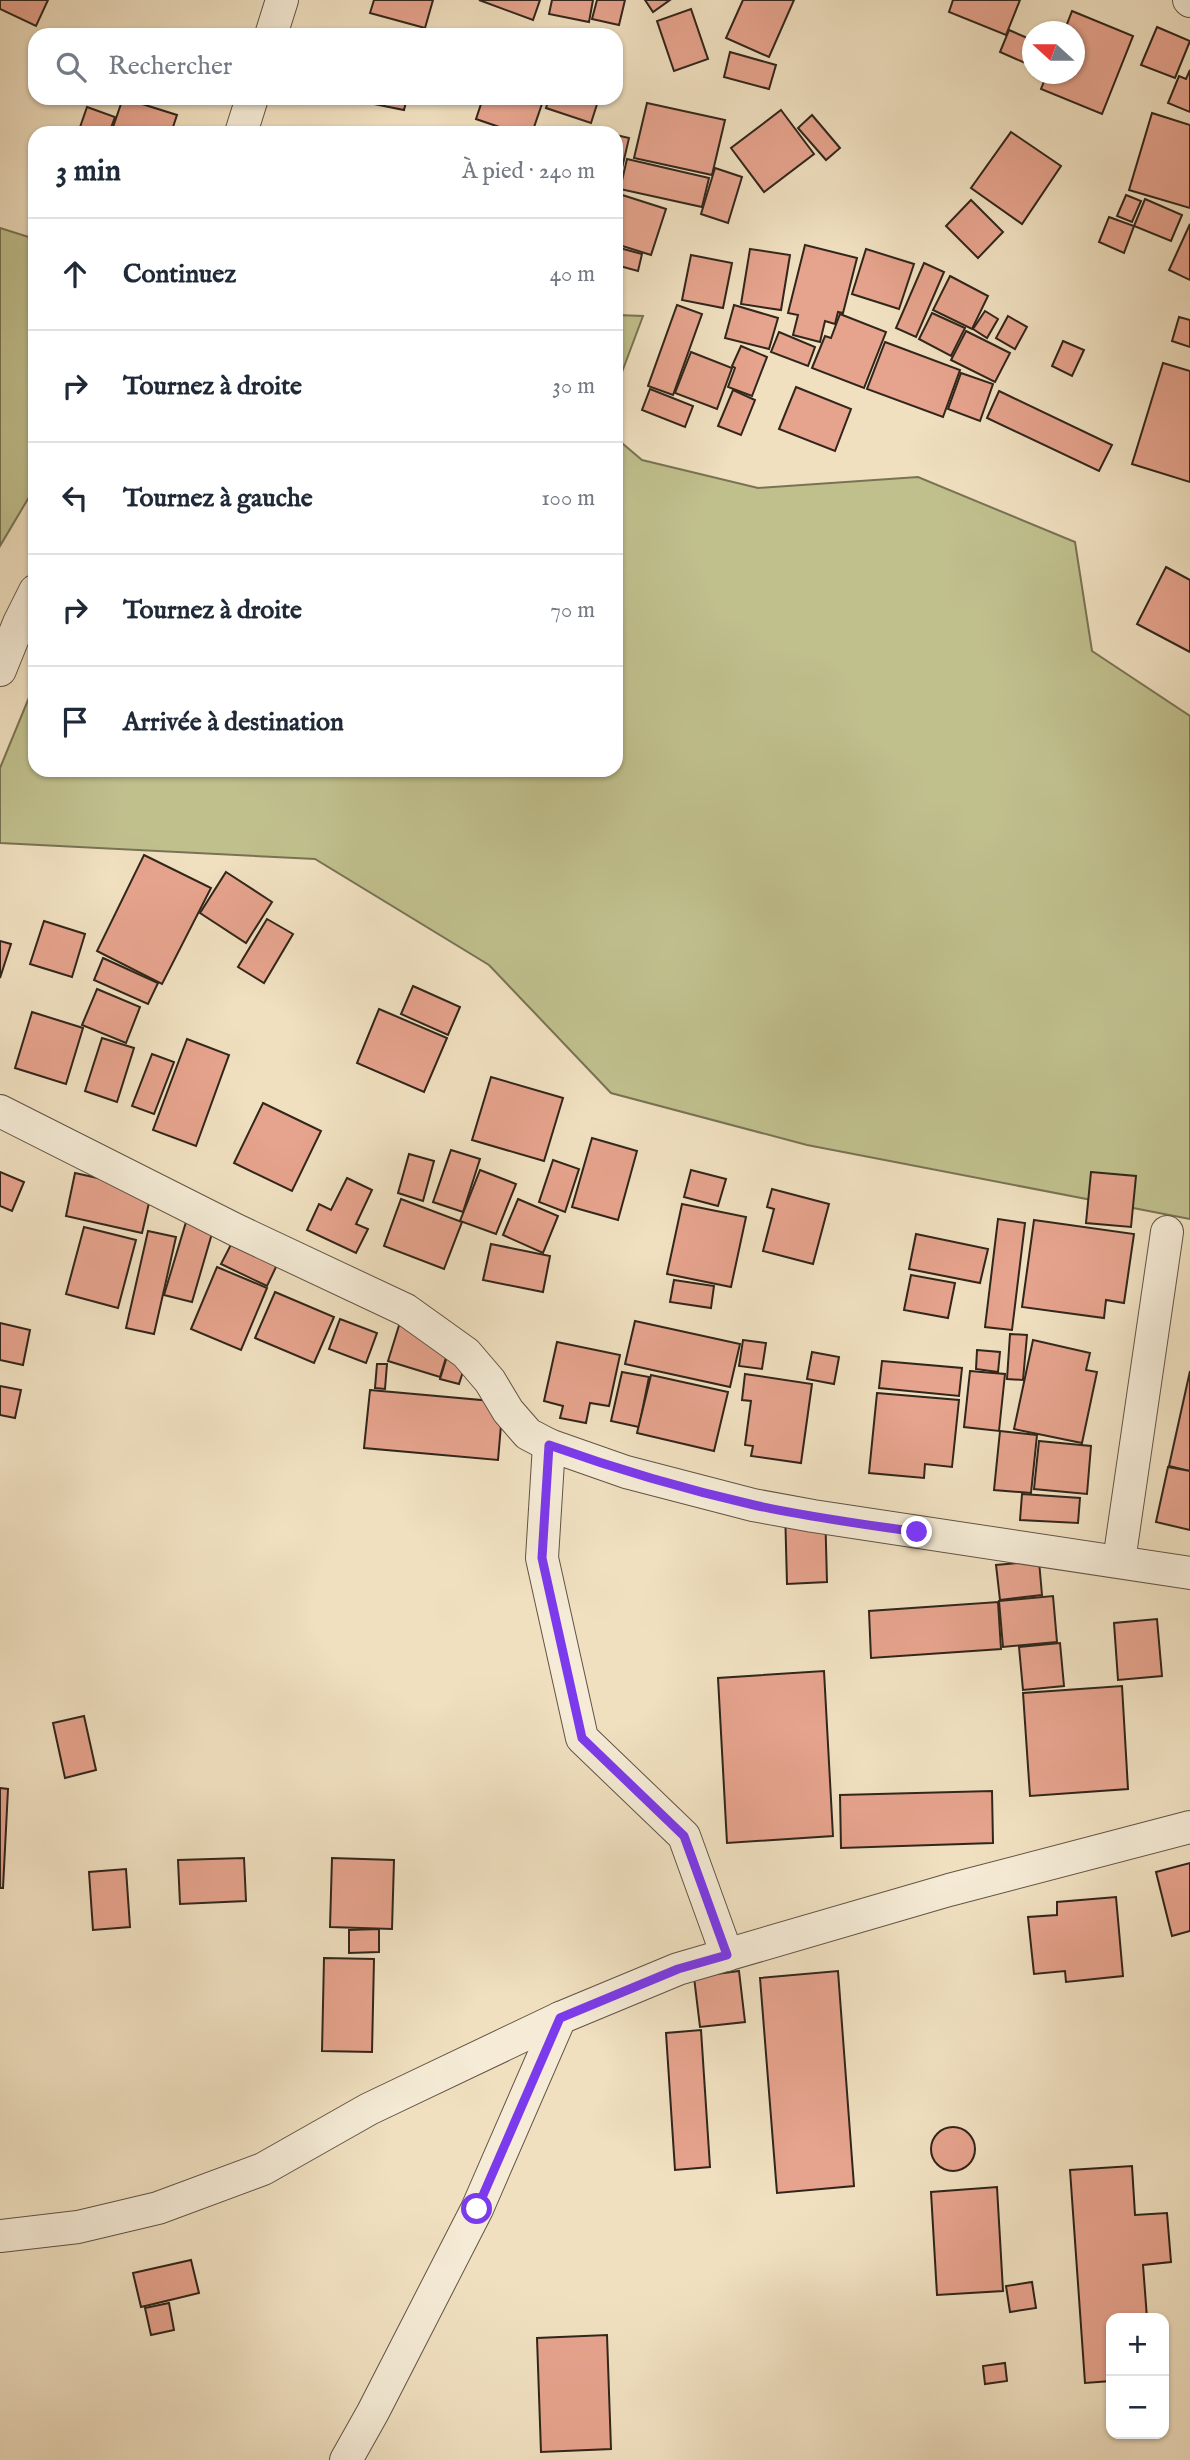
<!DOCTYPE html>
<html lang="fr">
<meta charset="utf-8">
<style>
:root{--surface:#fff;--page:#f6f6f7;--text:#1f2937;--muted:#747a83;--line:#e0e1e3}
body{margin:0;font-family:"IM FELL English",serif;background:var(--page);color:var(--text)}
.controls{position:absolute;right:21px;bottom:21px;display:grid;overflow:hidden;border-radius:14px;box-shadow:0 2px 5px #0004}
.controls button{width:63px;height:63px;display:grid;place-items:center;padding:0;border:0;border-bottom:2px solid var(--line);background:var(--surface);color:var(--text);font:35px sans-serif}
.compass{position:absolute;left:1022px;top:21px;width:63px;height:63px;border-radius:50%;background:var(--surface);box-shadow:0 2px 5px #0004;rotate:291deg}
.stop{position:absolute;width:21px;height:21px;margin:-16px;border:5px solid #7c3aed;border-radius:50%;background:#fff}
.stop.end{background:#7c3aed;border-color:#fff;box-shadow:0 2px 7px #0008}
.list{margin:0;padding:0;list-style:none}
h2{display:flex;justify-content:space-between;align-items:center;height:91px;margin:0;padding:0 28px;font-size:30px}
h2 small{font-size:23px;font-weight:400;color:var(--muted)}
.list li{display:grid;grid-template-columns:46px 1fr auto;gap:21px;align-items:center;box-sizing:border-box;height:112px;padding:0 28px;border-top:2px solid var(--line)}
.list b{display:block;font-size:26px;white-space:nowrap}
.list em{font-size:23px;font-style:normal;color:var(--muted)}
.icon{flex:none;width:38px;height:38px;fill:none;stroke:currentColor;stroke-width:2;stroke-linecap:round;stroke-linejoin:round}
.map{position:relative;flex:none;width:1190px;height:2460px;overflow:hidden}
.search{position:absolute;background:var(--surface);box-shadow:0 2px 5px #0004;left:28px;top:28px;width:595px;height:77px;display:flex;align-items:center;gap:18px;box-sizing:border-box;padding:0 24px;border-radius:21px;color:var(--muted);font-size:26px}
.panel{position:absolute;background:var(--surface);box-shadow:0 2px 5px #0004;left:28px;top:126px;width:595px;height:651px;border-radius:21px}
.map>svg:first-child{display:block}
.green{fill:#c0c08d;stroke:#787354;stroke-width:2}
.building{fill:#e6a38d;stroke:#31261b;stroke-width:2}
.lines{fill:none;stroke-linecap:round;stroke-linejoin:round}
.minor-casing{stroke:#615444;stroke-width:34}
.minor{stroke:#f5ebd6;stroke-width:32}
.route{stroke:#7c3aed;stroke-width:9}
</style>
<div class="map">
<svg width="1190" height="2460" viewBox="0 0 1190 2460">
<rect width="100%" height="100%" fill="#f0e0c0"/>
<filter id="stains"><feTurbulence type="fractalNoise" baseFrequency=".00286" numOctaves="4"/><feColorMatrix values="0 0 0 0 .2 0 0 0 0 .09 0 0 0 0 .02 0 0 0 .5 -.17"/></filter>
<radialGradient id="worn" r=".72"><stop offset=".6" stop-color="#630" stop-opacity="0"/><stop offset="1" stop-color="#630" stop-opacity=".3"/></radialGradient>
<!-- green -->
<g class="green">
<path d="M0 228 35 239V487L0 546Z"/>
<path d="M616 315 643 316 616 388Z"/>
<path d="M616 438 642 460 758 488 918 477 1075 542 1092 651 1190 716V1219L807 1145 611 1093 489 965 315 859 0 843V768L35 683V770H616Z"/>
</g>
<!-- building -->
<g class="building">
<path d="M0 0H48L36 26 0 9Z"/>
<path d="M374 0H433L425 28 370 13Z"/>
<path d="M479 0H540L533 20Z"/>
<path d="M552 0H593L589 22 549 14Z"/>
<path d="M597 0H625L619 25 592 19Z"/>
<path d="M645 0H670L653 12Z"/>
<path d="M743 0H794L769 57 726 38Z"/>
<path d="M953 0H1020L1006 35 949 12Z"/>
<path d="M691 9 708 59 674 71 657 21Z"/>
<path d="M1072 11 1133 36 1102 114 1041 89 1047 74H1074V32H1064Z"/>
<path d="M1157 27 1190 41 1175 78 1141 65Z"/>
<path d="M1009 30 1032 40V66L1000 52Z"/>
<path d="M730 52 776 65 769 89 724 77Z"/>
<path d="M1190 70V112L1168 103 1179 76 1186 79Z"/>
<path d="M123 98 177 115 171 133H111Z"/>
<path d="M370 98H407L404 110 369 103Z"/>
<path d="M483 98H544L532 133H517L476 119Z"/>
<path d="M549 98H599L591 123 546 108Z"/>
<path d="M647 103 725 120 712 175 634 158Z"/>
<path d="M87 107 115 117 109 133H78Z"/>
<path d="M781 110 814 154 764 192 731 148Z"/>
<path d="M1152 113 1190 125V208L1129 190Z"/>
<path d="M812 115 840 148 826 160 798 128Z"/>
<path d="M1011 132 1061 166 1022 224 971 188Z"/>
<path d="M616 135 629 138 620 177 616 176Z"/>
<path d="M627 159 709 178 702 207 620 189Z"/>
<path d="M715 168 742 177 728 223 701 214Z"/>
<path d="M616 193 666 209 651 255 616 244Z"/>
<path d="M1126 195 1141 201 1132 222 1117 216Z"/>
<path d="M1145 199 1182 215 1171 241 1134 226Z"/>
<path d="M971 200 1003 232 978 258 946 226Z"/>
<path d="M1109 217 1134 226 1124 253 1099 242Z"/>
<path d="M1190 224V280L1169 270Z"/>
<path d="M805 245 857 258 843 313 838 312 835 324 825 321 820 342 793 335 798 315 788 313Z"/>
<path d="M616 247 642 254 638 271 616 265Z"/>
<path d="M750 249 790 255 781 310 741 304Z"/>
<path d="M866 249 914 264 899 309 852 294Z"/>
<path d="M691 255 732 263 723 308 682 300Z"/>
<path d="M924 263 944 272 916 337 896 328Z"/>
<path d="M950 276 988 296 972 329 933 310Z"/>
<path d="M677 305 702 314 673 395 648 386Z"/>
<path d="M734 305 778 318 769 349 725 338Z"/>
<path d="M985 311 998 319 987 338 973 329Z"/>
<path d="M932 313 965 328 951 356 919 339Z"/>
<path d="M840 314 886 332 864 388 812 368 825 336 831 338Z"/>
<path d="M1008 316 1027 327 1015 349 996 338Z"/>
<path d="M1179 317 1190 320V347L1172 341Z"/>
<path d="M966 331 1010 353 995 382 951 360Z"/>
<path d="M779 332 815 347 808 366 771 352Z"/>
<path d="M1063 341 1084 350 1072 376 1052 366Z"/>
<path d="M885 342 960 370 943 417 867 389Z"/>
<path d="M741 346 767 357 752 396 728 387 735 368 732 366Z"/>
<path d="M691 352 732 368 717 409 675 393Z"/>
<path d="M1163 363 1190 371V482L1132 464Z"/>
<path d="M961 373 993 384 980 421 948 409Z"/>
<path d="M796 387 851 409 835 451 779 429Z"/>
<path d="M650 389 693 406 685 427 642 410Z"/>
<path d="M733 390 755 400 741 435 718 426Z"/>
<path d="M999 391 1112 445 1099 471 987 418Z"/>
<path d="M1166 567 1190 580V652L1137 624Z"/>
<path d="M144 855 211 888 162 984 97 951Z"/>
<path d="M226 872 272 902 246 943 200 913Z"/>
<path d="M267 919 293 934 264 983 238 967Z"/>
<path d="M44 921 85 934 72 977 30 964Z"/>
<path d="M0 941 11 944 0 978Z"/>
<path d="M103 958 158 983 148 1004 94 980Z"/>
<path d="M413 986 460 1007 448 1035 401 1014Z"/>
<path d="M97 989 140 1007 126 1043 82 1025Z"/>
<path d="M379 1009 447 1038 424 1092 357 1063Z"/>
<path d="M32 1012 83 1028 66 1084 15 1068Z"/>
<path d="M102 1038 134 1048 117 1102 85 1091Z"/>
<path d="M187 1039 229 1055 196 1146 153 1130Z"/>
<path d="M152 1054 174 1062 154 1114 132 1106Z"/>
<path d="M491 1077 563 1098 544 1161 472 1140Z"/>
<path d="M263 1103 321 1131 292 1191 234 1163Z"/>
<path d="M592 1138 637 1151 618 1220 572 1207Z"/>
<path d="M451 1150 480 1159 463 1212 433 1202Z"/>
<path d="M409 1154 434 1161 423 1201 398 1193Z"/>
<path d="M553 1160 579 1169 565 1212 539 1202Z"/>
<path d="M480 1170 516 1184 496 1234 460 1221Z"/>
<path d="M691 1170 726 1179 718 1206 684 1197Z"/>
<path d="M0 1172 24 1182 12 1211 0 1206Z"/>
<path d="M1091 1172 1136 1176 1131 1227 1086 1223Z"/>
<path d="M75 1173 152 1190 142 1233 66 1216Z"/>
<path d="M347 1178 372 1190 356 1224 368 1229 356 1253 307 1230 319 1204 331 1210Z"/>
<path d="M772 1189 829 1204 813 1264 763 1251 774 1209 767 1207Z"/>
<path d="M401 1199 462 1222 444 1269 384 1246Z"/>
<path d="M518 1199 558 1216 543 1253 503 1235Z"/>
<path d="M682 1204 746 1217 731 1287 667 1274Z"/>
<path d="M998 1219 1025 1223 1012 1330 985 1327Z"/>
<path d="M1034 1220 1134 1234 1124 1303 1106 1300 1104 1318 1022 1307Z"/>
<path d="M186 1222 213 1230 192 1302 164 1295Z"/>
<path d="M84 1227 136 1240 118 1308 66 1294Z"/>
<path d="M240 1227 285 1248 267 1286 221 1264Z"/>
<path d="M148 1231 176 1237 154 1334 126 1328Z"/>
<path d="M916 1234 988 1249 980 1283 909 1269Z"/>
<path d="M491 1244 550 1256 543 1292 483 1280Z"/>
<path d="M217 1267 267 1288 241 1350 191 1329Z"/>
<path d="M911 1275 955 1283 948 1318 904 1310Z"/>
<path d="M674 1280 714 1286 711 1308 670 1302Z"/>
<path d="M275 1292 334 1317 314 1363 255 1338Z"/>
<path d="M340 1319 377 1333 366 1363 329 1349Z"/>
<path d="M401 1319 453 1335 440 1377 388 1361Z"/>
<path d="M635 1321 740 1344 730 1387 625 1364Z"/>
<path d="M0 1323 30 1330 23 1365 0 1360Z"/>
<path d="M1010 1334 1027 1335 1023 1380 1007 1379Z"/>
<path d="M743 1340 766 1343 762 1369 739 1366Z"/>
<path d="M1033 1340 1090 1353 1086 1370 1097 1372 1082 1443 1014 1429Z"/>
<path d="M557 1342 620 1355 609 1406 590 1403 586 1423 560 1418 563 1406 544 1401Z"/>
<path d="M977 1350 1000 1352 998 1372 976 1369Z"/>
<path d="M812 1352 839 1357 834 1384 807 1379Z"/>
<path d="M448 1353 467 1359 459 1384 440 1379Z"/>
<path d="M882 1361 962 1368 959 1396 879 1388Z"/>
<path d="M377 1364H387L385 1389 375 1388Z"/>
<path d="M970 1371 1005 1374 999 1431 964 1427Z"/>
<path d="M1190 1371V1471L1169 1466Z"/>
<path d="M622 1372 649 1377 639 1427 611 1421Z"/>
<path d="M745 1374 812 1384 801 1463 751 1456 753 1446 745 1445 751 1401 742 1400Z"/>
<path d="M651 1375 728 1392 714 1451 637 1433Z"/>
<path d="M0 1386 21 1390 15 1418 0 1415Z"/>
<path d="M370 1390 503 1402 498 1460 364 1448Z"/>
<path d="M877 1393 959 1400 952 1467 925 1464 924 1478 869 1473Z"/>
<path d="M1000 1431 1037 1435 1031 1493 994 1490Z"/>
<path d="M1039 1441 1091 1446 1087 1494 1034 1489Z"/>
<path d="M1168 1467 1190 1471V1530L1156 1522Z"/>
<path d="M1022 1494 1080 1498 1078 1523 1020 1520Z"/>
<path d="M825 1507 827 1582 787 1584 785 1508Z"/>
<path d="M1039 1561 1042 1595 1000 1600 996 1565Z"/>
<path d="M1053 1596 1057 1642 1003 1647 999 1601Z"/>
<path d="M998 1602 1001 1649 871 1658 869 1611Z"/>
<path d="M1157 1619 1162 1676 1118 1680 1114 1623Z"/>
<path d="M1060 1643 1064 1686 1023 1690 1019 1647Z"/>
<path d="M824 1671 833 1836 727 1843 718 1678Z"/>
<path d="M1122 1686 1128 1789 1030 1796 1023 1693Z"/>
<path d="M84 1716 96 1770 65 1778 53 1723Z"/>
<path d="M0 1788 8 1789 3 1888H0Z"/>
<path d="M992 1791 993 1843 841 1848 840 1795Z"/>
<path d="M244 1858 246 1901 180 1904 178 1860Z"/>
<path d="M332 1858 394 1860 392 1929 330 1927Z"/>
<path d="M1190 1863V1931L1172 1936 1156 1872Z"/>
<path d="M126 1869 130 1927 93 1930 89 1872Z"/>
<path d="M1116 1897 1123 1976 1066 1982 1065 1971 1034 1974 1028 1917 1057 1915V1902Z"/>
<path d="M379 1929V1952L349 1953V1930Z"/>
<path d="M324 1958 374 1959 372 2052 322 2051Z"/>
<path d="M739 1971 745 2022 700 2027 694 1977Z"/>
<path d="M838 1971 854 2186 777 2193 760 1978Z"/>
<path d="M701 2030 710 2167 675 2170 666 2033Z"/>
<circle cx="953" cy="2149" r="22"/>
<path d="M1132 2166 1135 2215 1167 2213 1171 2262 1143 2265 1147 2318H1111V2381L1085 2383 1070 2170Z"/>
<path d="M997 2187 1003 2291 937 2295 931 2192Z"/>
<path d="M191 2260 199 2293 141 2307 133 2273Z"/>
<path d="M1032 2282 1036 2308 1010 2312 1006 2286Z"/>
<path d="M169 2303 174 2330 151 2335 145 2308Z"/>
<path d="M607 2335 611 2449 541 2452 537 2338Z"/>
<path d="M1005 2363 1007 2381 985 2384 983 2366Z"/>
</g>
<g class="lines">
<!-- minor casing -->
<g class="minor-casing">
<g id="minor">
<path d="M1189 0 1190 1"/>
<path d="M271 35 282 0"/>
<path d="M241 133 252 98"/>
<path d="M0 670 19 623 35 591"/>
<path d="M0 1111 236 1230 406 1310 466 1353 490 1381 508 1411 528 1434 549 1445 626 1472 753 1505 813 1516 1190 1573"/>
<path d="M549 1445 542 1558 582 1738 684 1836 727 1955"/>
<path d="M1119 1561 1167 1232"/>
<path d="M0 2236 78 2227 158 2208 263 2169 369 2109 560 2018 678 1969 949 1890 1190 1827"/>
<path d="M346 2460 373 2412 477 2209 560 2018"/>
</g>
</g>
<!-- minor -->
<use href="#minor" class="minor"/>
</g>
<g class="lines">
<!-- route -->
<path class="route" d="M477 2209 560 2018 678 1969 727 1955 684 1836 582 1738 542 1558 549 1445C616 1469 684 1489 754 1505 808 1517 862 1524 917 1532"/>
</g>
<rect width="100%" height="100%" filter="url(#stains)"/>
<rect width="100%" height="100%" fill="url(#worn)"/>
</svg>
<div class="controls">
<button>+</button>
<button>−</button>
</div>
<svg class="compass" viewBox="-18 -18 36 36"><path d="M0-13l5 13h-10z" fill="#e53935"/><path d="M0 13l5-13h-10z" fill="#747a83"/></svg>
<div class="stop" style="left:477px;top:2209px"></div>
<div class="stop end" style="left:917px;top:1532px"></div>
<div class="search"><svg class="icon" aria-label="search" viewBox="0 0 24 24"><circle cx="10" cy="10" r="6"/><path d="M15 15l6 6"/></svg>Rechercher</div>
<section class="panel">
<h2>3 min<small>À pied · 240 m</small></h2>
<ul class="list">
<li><svg class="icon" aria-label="ahead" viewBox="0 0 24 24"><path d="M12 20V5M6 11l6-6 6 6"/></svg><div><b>Continuez</b></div><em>40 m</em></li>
<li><svg class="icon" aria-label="right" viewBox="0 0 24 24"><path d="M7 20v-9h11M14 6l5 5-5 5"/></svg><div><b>Tournez à droite</b></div><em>30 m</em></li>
<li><svg class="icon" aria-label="left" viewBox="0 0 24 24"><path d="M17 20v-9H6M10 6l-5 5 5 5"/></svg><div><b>Tournez à gauche</b></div><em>100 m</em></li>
<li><svg class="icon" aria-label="right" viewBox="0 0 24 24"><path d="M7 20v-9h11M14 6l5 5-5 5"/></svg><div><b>Tournez à droite</b></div><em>70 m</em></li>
<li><svg class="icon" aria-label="arrive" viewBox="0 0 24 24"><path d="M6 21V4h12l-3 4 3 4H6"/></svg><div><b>Arrivée à destination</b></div></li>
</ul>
</section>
</div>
